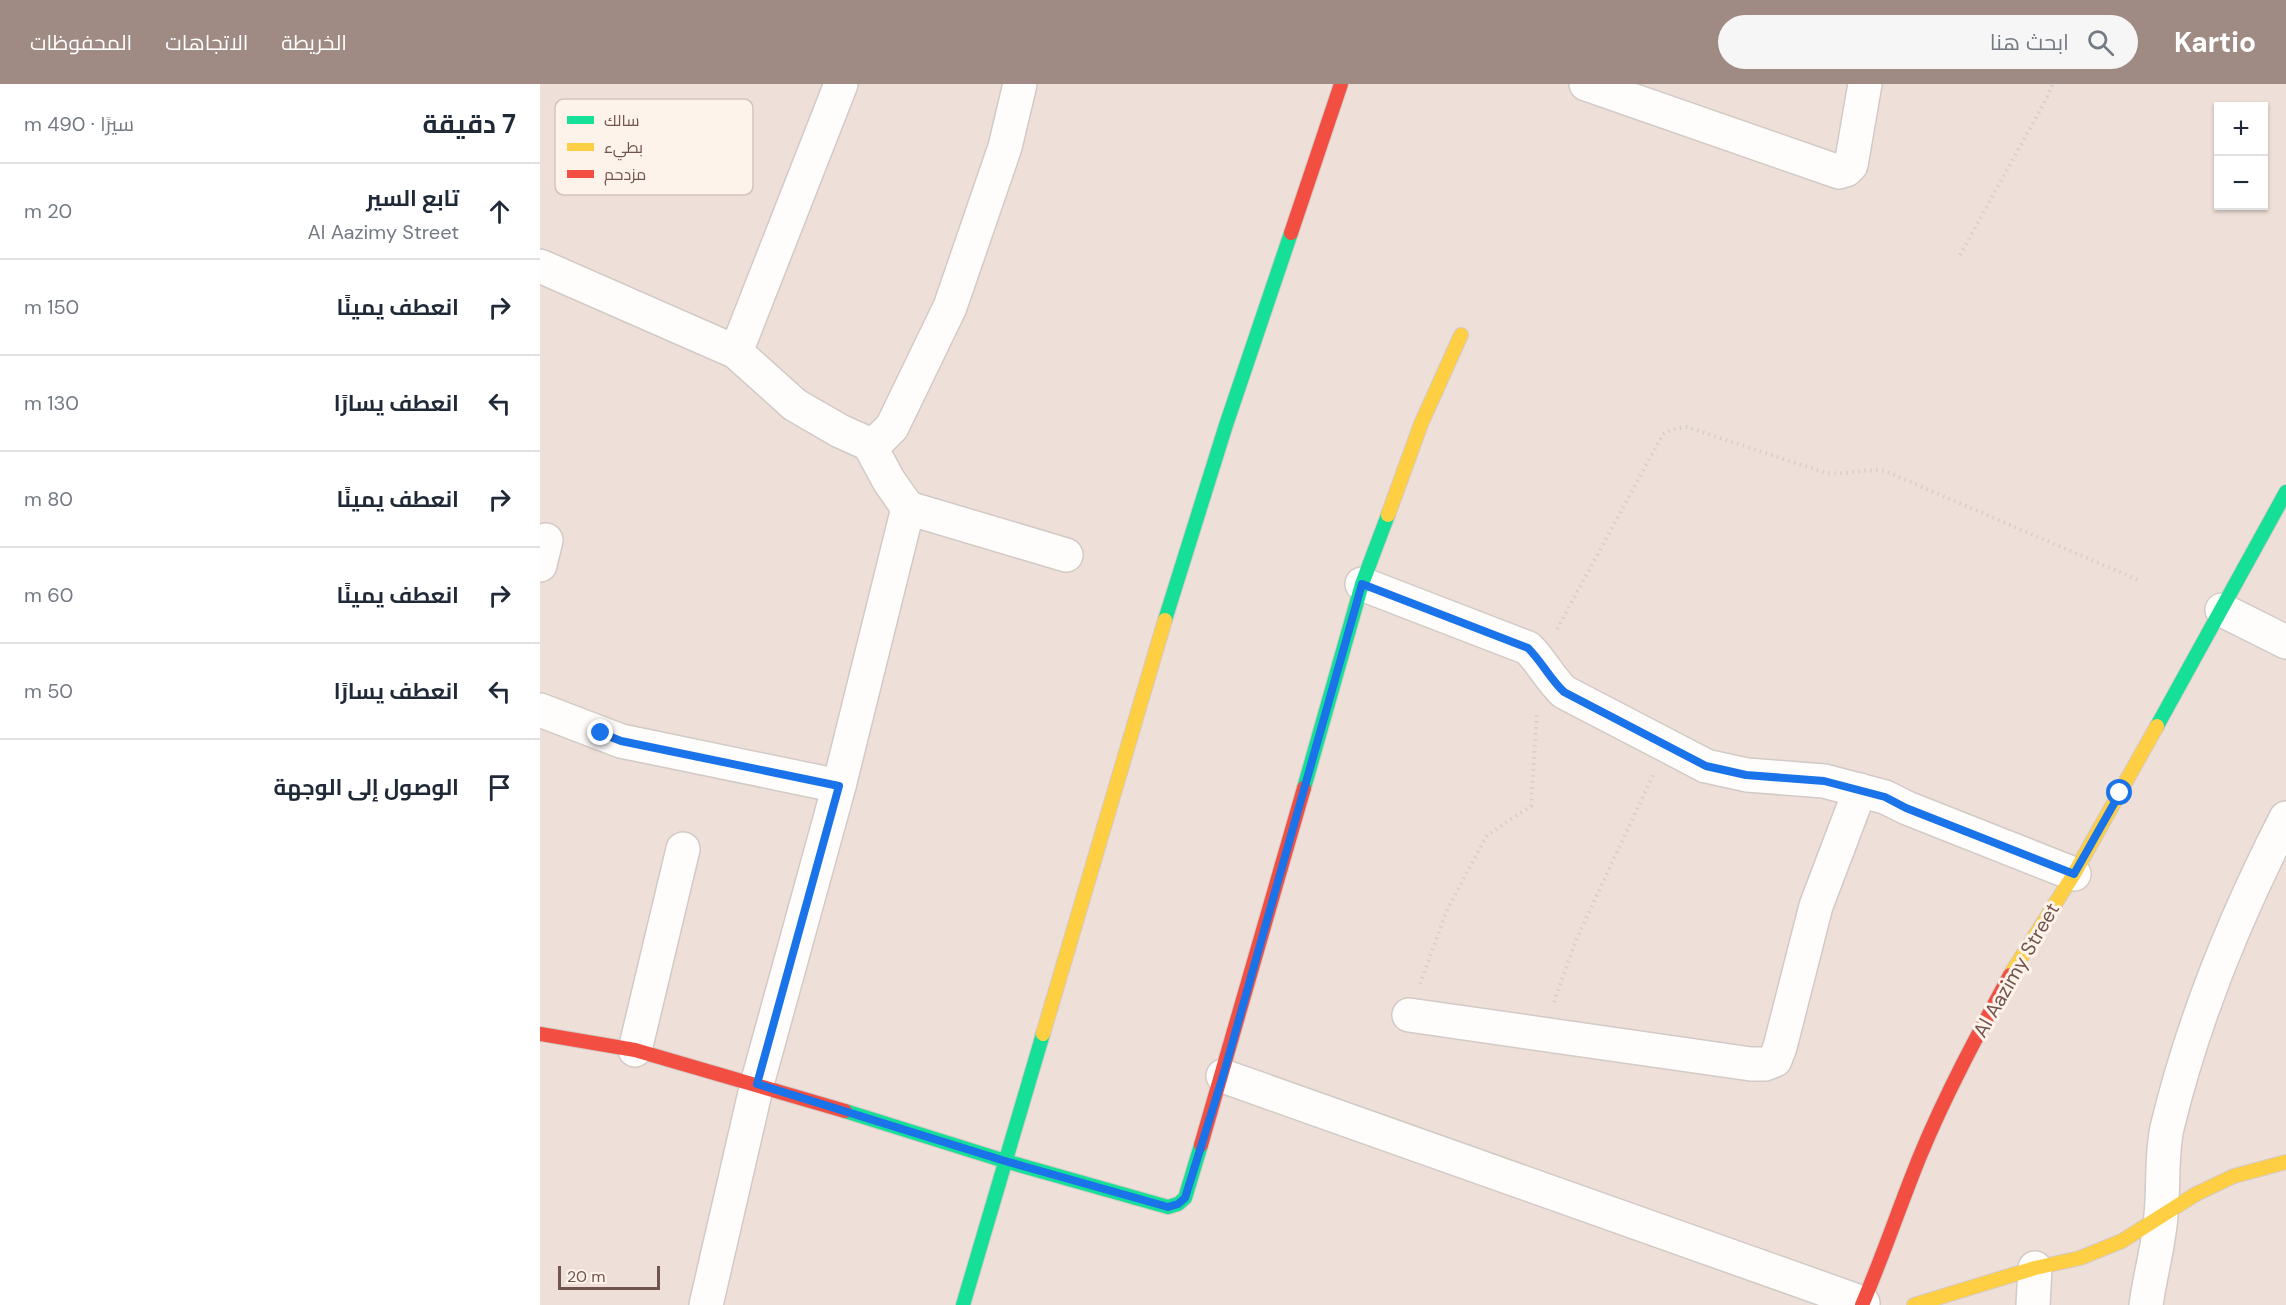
<!DOCTYPE html>
<html lang="ar">
<meta charset="utf-8">
<style>
:root{--surface:#fff;--page:#f6f6f7;--text:#1f2937;--muted:#747a83;--line:#e0e1e3;--accent:#9f8a84}
body{margin:0;font-family:"DM Sans",Cairo,sans-serif;background:var(--page);color:var(--text);direction:rtl}
.controls{position:absolute;right:18px;top:18px;display:grid;overflow:hidden;border-radius:0px;box-shadow:0 2px 4px #0004}
.controls button{width:54px;height:54px;display:grid;place-items:center;padding:0;border:0;border-bottom:2px solid var(--line);background:var(--surface);color:var(--text);font:30px sans-serif}
.scale{position:absolute;left:18px;bottom:15px;width:102px;box-sizing:border-box;padding-left:6px;border:3px solid #71544d;border-top:0;font-size:16px;line-height:21px;white-space:nowrap;color:#71544d;-webkit-text-stroke:4px #fdf3eb;paint-order:stroke}
.stop{position:absolute;width:18px;height:18px;margin:-14px;border:4px solid #1a73e8;border-radius:50%;background:#fff}
.stop.end{background:#1a73e8;border-color:#fff;box-shadow:0 2px 6px #0008}
.list{margin:0;padding:0;list-style:none}
h2{display:flex;justify-content:space-between;align-items:center;height:78px;margin:0;padding:0 24px;font-size:26px}
h2 small{font-size:20px;font-weight:400;color:var(--muted)}
.list li{display:grid;grid-template-columns:39px 1fr auto;gap:18px;align-items:center;box-sizing:border-box;height:96px;padding:0 24px;border-top:2px solid var(--line)}
.list b{display:block;font-size:22px;white-space:nowrap}
.list p{margin:0;font-size:20px;white-space:nowrap;color:var(--muted)}
.list em{font-size:20px;font-style:normal;color:var(--muted)}
.icon{flex:none;width:33px;height:33px;fill:none;stroke:currentColor;stroke-width:2;stroke-linecap:round;stroke-linejoin:round}
.map{position:relative;flex:none;width:1746px;height:1221px;overflow:hidden;direction:ltr}
header{display:flex;align-items:center;gap:36px;box-sizing:border-box;height:84px;padding:0 30px;background:var(--accent);color:#fff}
header strong{font-size:28px}
nav{display:flex;gap:33px;margin-inline-start:auto;font-size:21px}
.search{width:420px;height:54px;background:var(--page);display:flex;align-items:center;gap:15px;box-sizing:border-box;padding:0 21px;border-radius:33px;color:var(--muted);font-size:22px}
main{display:flex}
aside{flex:1;background:var(--surface)}
.map>svg:first-child{display:block}
.residential{fill:#eee0d8;fill-rule:evenodd}
.lines{fill:none;stroke-linecap:round;stroke-linejoin:round}
.street-casing{stroke:#d2cac6;stroke-width:36}
.fast-casing{stroke:#d4cac6;stroke-width:16}
.slow-casing{stroke:#d4cac6;stroke-width:16}
.jam-casing{stroke:#d4cac6;stroke-width:16}
.path{stroke:#d7cecb;stroke-width:4;stroke-dasharray:1.5 4.5;stroke-linecap:butt}
.street{stroke:#fefdfc;stroke-width:33}
.fast{stroke:#16e098;stroke-width:14}
.slow{stroke:#ffcf43;stroke-width:14}
.jam{stroke:#f24e42;stroke-width:14}
.route{stroke:#1a73e8;stroke-width:8}
.labels{text-anchor:middle;dominant-baseline:central;stroke-width:6;stroke-linejoin:round;paint-order:stroke}
.street-label{font-size:20px;fill:#71544d;stroke:#fdf3eb}
.key{fill:#fdf3eb;stroke:#d3c3bc;stroke-width:1.5}
.key-label{font-size:16px;fill:#71544d}
</style>
<header>
<strong>Kartio</strong>
<div class="search"><svg class="icon" aria-label="search" viewBox="0 0 24 24"><circle cx="10" cy="10" r="6"/><path d="M15 15l6 6"/></svg>ابحث هنا</div>
<nav><a>الخريطة</a><a>الاتجاهات</a><a>المحفوظات</a></nav>
</header>
<main>
<div class="map">
<svg width="1746" height="1221" viewBox="0 0 1746 1221">
<rect width="100%" height="100%" fill="#f5efea"/>
<!-- residential -->
<path class="residential" d="M0 0H1746V1221H0ZM1678 22H1724V122H1678Z"/>
<g class="lines">
<!-- street casing -->
<g class="street-casing">
<g id="street">
<path d="M1046 0 1299 88 1306 86 1311 81 1325 0"/>
<path d="M0 182 196 268 255 321 300 347 329 360 349 397 368 424 526 471"/>
<path d="M196 268 301 0"/>
<path d="M329 360 340 355 352 343 410 223 465 63 480 0"/>
<path d="M0 481 6 456"/>
<path d="M822 500 988 564C1002 578 1010 595 1024 608L1166 682 1207 691 1284 697 1345 713 1367 724 1534 790"/>
<path d="M1682 526 1746 558"/>
<path d="M0 626 81 657 299 702"/>
<path d="M869 931 1211 980H1225L1235 976 1240 963 1276 822 1320 706"/>
<path d="M95 966 143 765"/>
<path d="M683 992 1323 1219"/>
<path d="M166 1221 217 1000 299 702 368 424"/>
<path d="M1493 1221 1495 1184"/>
<path d="M1606 1221C1610 1191 1619 1161 1621 1131 1624 1103 1621 1072 1627 1044 1653 936 1695 833 1746 734"/>
</g>
</g>
<!-- fast casing -->
<g class="fast-casing">
<g id="fast">
<path d="M625 536 686 341 751 149"/>
<path d="M1617 642 1746 408"/>
<path d="M764 704 822 500 848 431"/>
<path d="M305 1027 465 1077 628 1123 638 1120 645 1114 661 1061"/>
<path d="M423 1221 503 950"/>
</g>
</g>
<!-- slow casing -->
<g class="slow-casing">
<g id="slow">
<path d="M848 431 881 340 921 251"/>
<path d="M1470 891 1534 790 1617 642"/>
<path d="M503 950 625 536"/>
<path d="M1374 1221 1495 1184 1540 1174 1582 1157 1656 1110 1694 1092 1746 1078"/>
</g>
</g>
<!-- jam casing -->
<g class="jam-casing">
<g id="jam">
<path d="M751 149 801 0"/>
<path d="M0 950 95 966 305 1027"/>
<path d="M661 1061 764 704"/>
<path d="M1322 1221C1343 1172 1360 1121 1380 1072 1406 1009 1438 950 1470 891"/>
</g>
</g>
<!-- path -->
<g class="path">
<path d="M1420 171 1504 19 1513 0"/>
<path d="M1017 545 1123 350 1133 345 1147 343 1286 389C1306 391 1325 384 1345 387L1598 496"/>
<path d="M880 900 907 826 947 751 991 722 997 629"/>
<path d="M1014 918 1036 856 1113 691"/>
</g>
<!-- street -->
<use href="#street" class="street"/>
<!-- fast -->
<use href="#fast" class="fast"/>
<!-- slow -->
<use href="#slow" class="slow"/>
<!-- jam -->
<use href="#jam" class="jam"/>
</g>
<g class="lines">
<!-- route -->
<path class="route" d="M61 649 81 657 299 702 217 1000 465 1077 628 1123 638 1120 645 1114 683 992 822 500 988 564C1002 578 1010 595 1024 608L1166 682 1206 691 1284 697 1345 713 1366 724 1534 790 1580 709"/>
</g>
<g class="labels">
<!-- street labels -->
<g class="street-label">
<text transform="translate(1476 886) rotate(-60)">Al Aazimy Street</text>
</g>
</g>
<!-- legend -->
<rect x="15" y="15" width="198" height="96" rx="9" class="key"/>
<rect x="27" y="32" width="27" height="8" fill="#16e098"/>
<rect x="27" y="59" width="27" height="8" fill="#ffcf43"/>
<rect x="27" y="86" width="27" height="8" fill="#f24e42"/>
<g class="key-label">
<text x="64" y="42">سالك</text>
<text x="64" y="69">بطيء</text>
<text x="64" y="96">مزدحم</text>
</g>
</svg>
<div class="controls">
<button>+</button>
<button>−</button>
</div>
<div class="scale">20 m</div>
<div class="stop" style="left:1580px;top:709px"></div>
<div class="stop end" style="left:61px;top:649px"></div>
</div>
<aside>
<h2>7 دقيقة<small>سيرًا · 490 m</small></h2>
<ul class="list">
<li><svg class="icon" aria-label="ahead" viewBox="0 0 24 24"><path d="M12 20V5M6 11l6-6 6 6"/></svg><div><b>تابع السير</b><p>Al Aazimy Street</p></div><em>20 m</em></li>
<li><svg class="icon" aria-label="right" viewBox="0 0 24 24"><path d="M7 20v-9h11M14 6l5 5-5 5"/></svg><div><b>انعطف يمينًا</b></div><em>150 m</em></li>
<li><svg class="icon" aria-label="left" viewBox="0 0 24 24"><path d="M17 20v-9H6M10 6l-5 5 5 5"/></svg><div><b>انعطف يسارًا</b></div><em>130 m</em></li>
<li><svg class="icon" aria-label="right" viewBox="0 0 24 24"><path d="M7 20v-9h11M14 6l5 5-5 5"/></svg><div><b>انعطف يمينًا</b></div><em>80 m</em></li>
<li><svg class="icon" aria-label="right" viewBox="0 0 24 24"><path d="M7 20v-9h11M14 6l5 5-5 5"/></svg><div><b>انعطف يمينًا</b></div><em>60 m</em></li>
<li><svg class="icon" aria-label="left" viewBox="0 0 24 24"><path d="M17 20v-9H6M10 6l-5 5 5 5"/></svg><div><b>انعطف يسارًا</b></div><em>50 m</em></li>
<li><svg class="icon" aria-label="arrive" viewBox="0 0 24 24"><path d="M6 21V4h12l-3 4 3 4H6"/></svg><div><b>الوصول إلى الوجهة</b></div></li>
</ul>
</aside>
</main>
